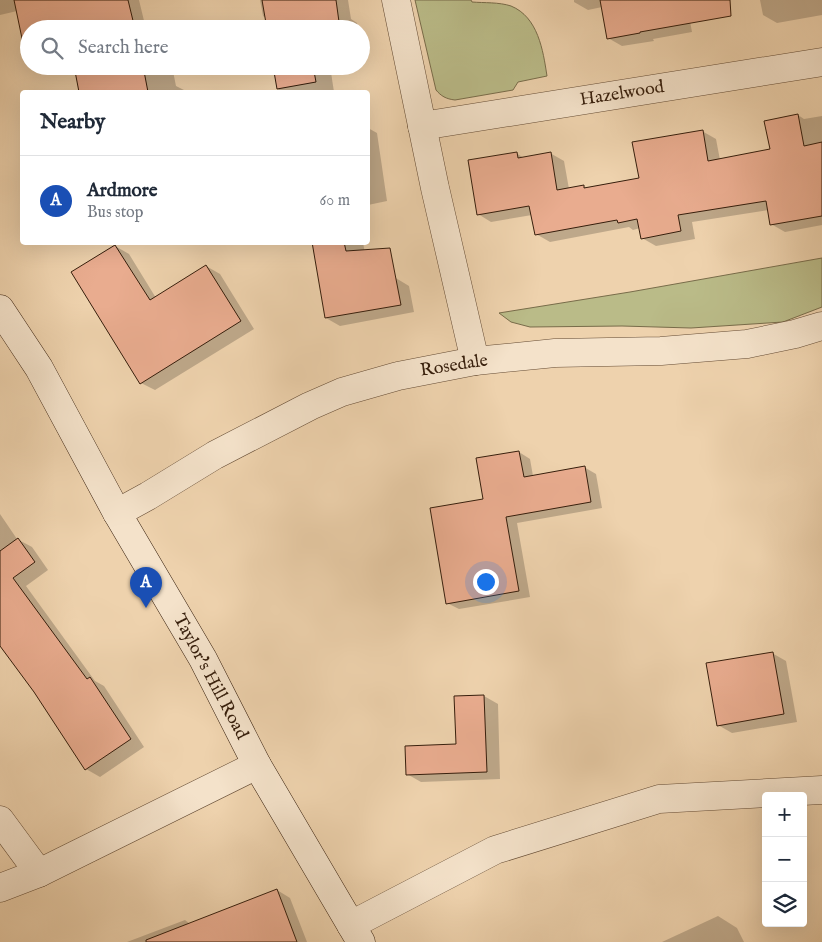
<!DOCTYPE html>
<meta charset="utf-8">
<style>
:root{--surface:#fff;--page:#f6f6f7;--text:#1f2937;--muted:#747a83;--line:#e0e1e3;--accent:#8f2418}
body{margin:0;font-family:"IM FELL English",serif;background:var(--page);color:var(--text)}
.controls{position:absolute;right:15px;bottom:15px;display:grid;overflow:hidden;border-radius:5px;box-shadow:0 5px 20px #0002}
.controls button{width:45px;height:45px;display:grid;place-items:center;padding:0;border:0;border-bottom:1px solid var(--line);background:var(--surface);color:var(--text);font:25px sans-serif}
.you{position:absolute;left:485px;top:581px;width:18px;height:18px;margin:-12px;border:4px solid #fff;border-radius:50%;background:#1a73e8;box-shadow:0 0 0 8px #1a73e833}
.badge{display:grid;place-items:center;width:32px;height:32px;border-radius:50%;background:var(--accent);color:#fff;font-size:16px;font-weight:700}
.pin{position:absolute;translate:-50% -41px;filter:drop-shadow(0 1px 2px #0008)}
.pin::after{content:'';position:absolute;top:26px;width:18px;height:15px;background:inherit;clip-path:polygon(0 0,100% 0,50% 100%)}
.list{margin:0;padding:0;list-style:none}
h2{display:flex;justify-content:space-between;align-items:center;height:65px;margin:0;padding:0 20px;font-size:21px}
h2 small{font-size:16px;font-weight:400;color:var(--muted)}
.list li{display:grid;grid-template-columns:32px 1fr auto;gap:15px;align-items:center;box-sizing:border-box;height:90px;padding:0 20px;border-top:1px solid var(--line)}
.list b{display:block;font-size:19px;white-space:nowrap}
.list p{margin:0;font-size:16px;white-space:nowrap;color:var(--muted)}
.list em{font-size:16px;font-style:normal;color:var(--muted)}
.icon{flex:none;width:28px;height:28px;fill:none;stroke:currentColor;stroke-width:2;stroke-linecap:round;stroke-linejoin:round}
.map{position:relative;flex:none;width:822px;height:942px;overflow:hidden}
.search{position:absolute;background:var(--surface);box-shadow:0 5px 20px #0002;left:20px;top:20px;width:350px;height:55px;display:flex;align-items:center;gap:12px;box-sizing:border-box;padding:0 18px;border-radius:28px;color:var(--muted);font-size:19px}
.panel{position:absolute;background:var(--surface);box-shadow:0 5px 20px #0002;left:20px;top:90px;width:350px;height:155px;border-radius:5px}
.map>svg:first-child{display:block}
.green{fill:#babb88;stroke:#786c4a}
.shadow{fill:#0003}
.building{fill:#e9ac8f;stroke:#361e0c}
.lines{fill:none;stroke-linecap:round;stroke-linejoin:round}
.street-casing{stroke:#644b34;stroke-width:29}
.secondary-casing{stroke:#361e0c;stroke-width:29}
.street{stroke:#f4e2ca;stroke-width:28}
.secondary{stroke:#f4e2ca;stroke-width:28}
.labels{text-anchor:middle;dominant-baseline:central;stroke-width:4;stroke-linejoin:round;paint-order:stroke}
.street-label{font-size:18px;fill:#361e0c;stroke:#f4e2ca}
</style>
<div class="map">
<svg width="822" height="942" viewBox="0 0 822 942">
<rect width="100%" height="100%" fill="#eed2ad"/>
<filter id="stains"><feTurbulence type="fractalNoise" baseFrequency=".004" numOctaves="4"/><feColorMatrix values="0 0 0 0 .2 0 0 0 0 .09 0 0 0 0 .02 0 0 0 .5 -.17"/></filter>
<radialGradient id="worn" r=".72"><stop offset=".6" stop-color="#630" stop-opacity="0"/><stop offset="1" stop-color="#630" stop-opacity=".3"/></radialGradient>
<!-- green -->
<g class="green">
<path d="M415 0H471L472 2C484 3 499 2 511 6 538 17 543 50 547 76L518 82 513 90 455 100C446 99 441 96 436 90Z"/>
<path d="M822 258V307L783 322 691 328 622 326 530 327 511 322 499 313 630 292Z"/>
</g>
<!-- shadow -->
<g class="shadow">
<path d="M0 0H139L146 29H29V49L25 47 17 11 0 15Z"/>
<path d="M260 0H348L351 19 357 23 358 29H268L266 18 263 16Z"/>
<path d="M574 0H686L692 32 653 39 654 41 622 46 608 38 602 7 588 10 574 2Z"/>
<path d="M760 0H822V15L777 23 763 15Z"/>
<path d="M75 66H172L176 86 188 92H81Z"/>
<path d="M274 66H330L334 92H279Z"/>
<path d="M798 115 804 119 822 116V225L785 232 771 224 769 210 692 222 695 239 656 246 642 238 640 228 633 230 629 227 550 242 536 234 532 215 491 222 478 214 516 153 524 158 550 153 564 161 569 189 583 186 587 188 640 179 702 131 716 139 720 160 771 150Z"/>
<path d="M368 128 377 133 387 201 368 205Z"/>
<path d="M313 242H363L366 260 409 286 414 312 340 326 326 318Z"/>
<path d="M115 246 129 254 156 298 206 266 220 274 254 329 155 390 141 383Z"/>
<path d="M519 452 530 459 533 476 584 467 596 474 602 508 517 523 530 597 459 609 447 603 485 500Z"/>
<path d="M0 514 17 539 32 547 48 570 26 586 95 681 104 686 144 747 100 777 86 769 35 692 0 644Z"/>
<path d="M772 653 786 661 797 722 732 733 718 725Z"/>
<path d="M484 696 498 704 500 779 421 782 407 774 457 745Z"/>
<path d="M277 890 290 898 307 942H127L185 920 190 924Z"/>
<path d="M718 916 737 928 744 942H662Z"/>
</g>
<!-- building -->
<g class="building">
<path d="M14 0H128L135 29H29V47L24 48Z"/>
<path d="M262 0H336L340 29H267Z"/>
<path d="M600 0H730L731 16 640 32V33L607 39Z"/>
<path d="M74 66H143L148 92H79Z"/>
<path d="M273 66H313L316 82 277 89Z"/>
<path d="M798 114 804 146 822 142V216L770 225 766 201 678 215 681 231 641 239 637 219 618 223 617 220 535 235 529 206 477 215 468 160 517 152 518 158 551 152 557 190 584 185V188L639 178 632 142 703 130 708 161 770 149 764 121Z"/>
<path d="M312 242H344L346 251 390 248 401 305 325 318Z"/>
<path d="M115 245 150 300 206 265 241 321 140 384 71 272Z"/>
<path d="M519 451 524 477 585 466 591 502 506 517 519 591 446 604 430 508 483 499 476 458Z"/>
<path d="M18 538 35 562 13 578 87 679 90 677 131 739 85 770 34 692 0 646V551Z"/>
<path d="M773 652 784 714 717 726 706 663Z"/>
<path d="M484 695 487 772 406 775 405 746 456 744 454 696Z"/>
<path d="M277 889 297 942H146V940Z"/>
</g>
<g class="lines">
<!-- street casing -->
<g class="street-casing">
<g id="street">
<path d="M396 0 435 188 475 361"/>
<path d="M422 126 822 62"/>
<path d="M117 513 148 496 215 455 310 406 342 392 398 376 475 361 555 353 661 351 747 344 795 334 822 326"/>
<path d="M0 820 39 873"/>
<path d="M0 888 39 873 257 765"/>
<path d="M351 925 495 850 659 799 822 790"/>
</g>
</g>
<!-- secondary casing -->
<g class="secondary-casing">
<path id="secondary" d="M0 309 39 368 117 513 203 659 257 765 361 942"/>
</g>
<!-- street -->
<use href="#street" class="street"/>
<!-- secondary -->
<use href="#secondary" class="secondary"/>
</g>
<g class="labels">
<!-- street labels -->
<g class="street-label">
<text transform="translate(622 94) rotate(-9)">Hazelwood</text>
<text transform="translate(454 366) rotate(-9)">Rosedale</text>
<text transform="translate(210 677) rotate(62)">Taylor's Hill Road</text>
</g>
</g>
<rect width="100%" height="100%" filter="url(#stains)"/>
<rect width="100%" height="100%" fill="url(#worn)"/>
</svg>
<div class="controls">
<button>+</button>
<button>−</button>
<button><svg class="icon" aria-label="layers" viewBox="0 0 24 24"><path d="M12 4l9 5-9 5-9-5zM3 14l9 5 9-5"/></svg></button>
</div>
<div class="you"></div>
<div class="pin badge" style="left:146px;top:608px;background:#1a4fb4">A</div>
<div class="search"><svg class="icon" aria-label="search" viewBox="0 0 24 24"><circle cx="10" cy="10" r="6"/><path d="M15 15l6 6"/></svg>Search here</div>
<section class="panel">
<h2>Nearby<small></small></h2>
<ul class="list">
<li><span class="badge" style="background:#1a4fb4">A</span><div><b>Ardmore</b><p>Bus stop</p></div><em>60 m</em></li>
</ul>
</section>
</div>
